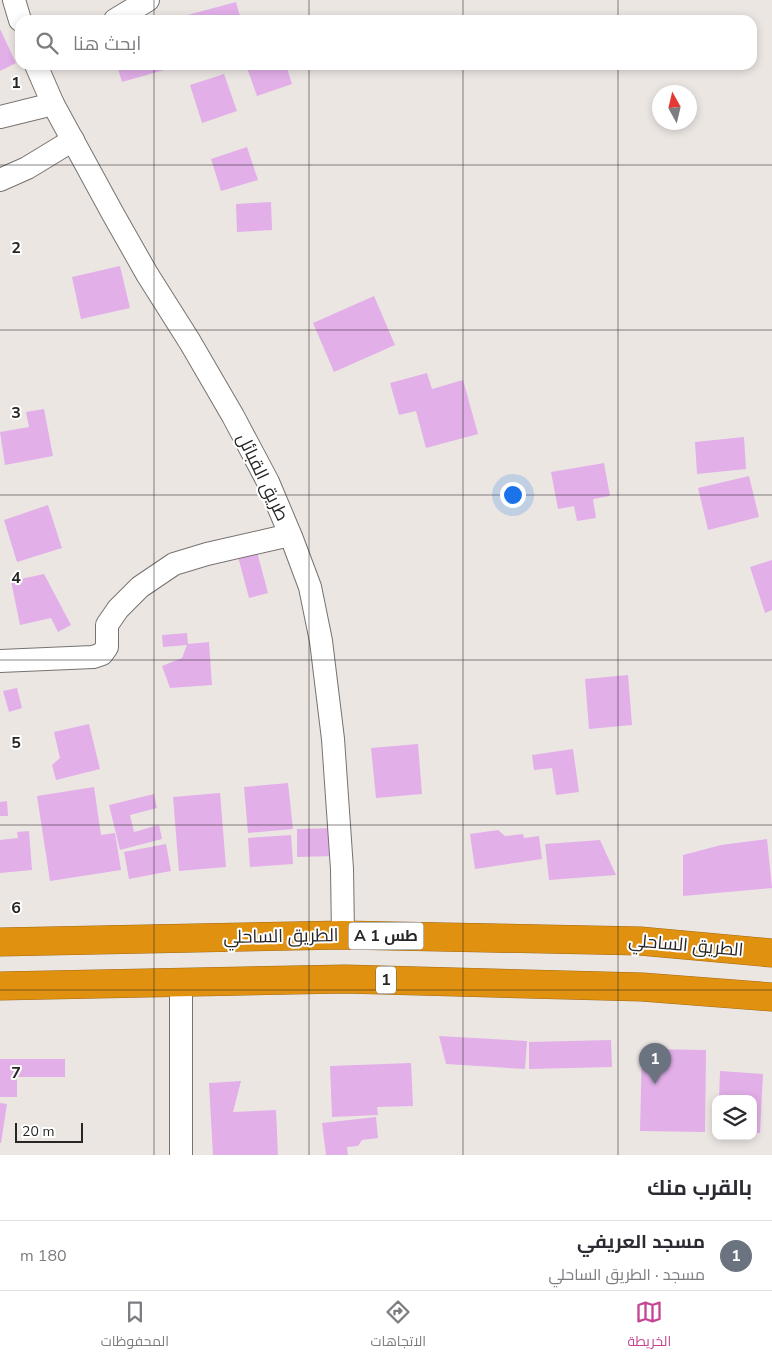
<!DOCTYPE html>
<html lang="ar">
<meta charset="utf-8">
<style>
:root{--surface:#fff;--page:#f7f7f7;--text:#2b2b33;--muted:#7c7c81;--line:#e1e1e2;--accent:#c44693}
body{margin:0;font-family:"Nunito Sans",Cairo,sans-serif;background:var(--page);color:var(--text);direction:rtl}
.controls{position:absolute;right:15px;bottom:15px;display:grid;overflow:hidden;border-radius:10px;box-shadow:0 2px 8px #0003}
.controls button{width:45px;height:45px;display:grid;place-items:center;padding:0;border:0;border-bottom:1px solid var(--line);background:var(--surface);color:var(--text);font:25px sans-serif}
.compass{position:absolute;left:652px;top:85px;width:45px;height:45px;border-radius:50%;background:var(--surface);box-shadow:0 2px 8px #0003;rotate:352deg}
.scale{position:absolute;left:15px;bottom:12px;width:68px;box-sizing:border-box;padding-left:5px;border:2px solid #282525;border-top:0;font-size:14px;line-height:18px;white-space:nowrap;color:#282525;-webkit-text-stroke:4px #fff;paint-order:stroke}
.you{position:absolute;left:512px;top:494px;width:18px;height:18px;margin:-12px;border:4px solid #fff;border-radius:50%;background:#1a73e8;box-shadow:0 0 0 8px #1a73e833}
.badge{display:grid;place-items:center;width:32px;height:32px;border-radius:50%;background:var(--accent);color:#fff;font-size:16px;font-weight:700}
.pin{position:absolute;translate:-50% -41px;filter:drop-shadow(0 1px 2px #0008)}
.pin::after{content:'';position:absolute;top:26px;width:18px;height:15px;background:inherit;clip-path:polygon(0 0,100% 0,50% 100%)}
.list{margin:0;padding:0;list-style:none}
h2{display:flex;justify-content:space-between;align-items:center;height:65px;margin:0;padding:0 20px;font-size:21px}
h2 small{font-size:16px;font-weight:400;color:var(--muted)}
.list li{display:grid;grid-template-columns:32px 1fr auto;gap:15px;align-items:center;box-sizing:border-box;height:70px;padding:0 20px;border-top:1px solid var(--line)}
.list b{display:block;font-size:19px;white-space:nowrap}
.list p{margin:0;font-size:16px;white-space:nowrap;color:var(--muted)}
.list em{font-size:16px;font-style:normal;color:var(--muted)}
.icon{flex:none;width:28px;height:28px;fill:none;stroke:currentColor;stroke-width:2;stroke-linecap:round;stroke-linejoin:round}
.map{position:relative;flex:none;width:772px;height:1155px;overflow:hidden;direction:ltr}
.search{position:absolute;background:var(--surface);box-shadow:0 2px 8px #0003;left:15px;right:15px;top:15px;height:55px;display:flex;align-items:center;gap:12px;box-sizing:border-box;padding:0 18px;border-radius:15px;color:var(--muted);font-size:19px}
.sheet{height:135px;background:var(--surface)}
nav{display:flex;justify-content:space-around;align-items:center;box-sizing:border-box;height:70px;border-top:1px solid var(--line);background:var(--surface);font-size:14px;color:var(--muted)}
nav a{display:grid;justify-items:center;gap:2px}
nav .on{color:var(--accent)}
.map>svg:first-child{display:block}
.building{fill:#e2afe9}
.lines{fill:none;stroke-linecap:round;stroke-linejoin:round}
.street-casing{stroke:#77726f;stroke-width:24}
.highway-casing{stroke:#a06b17;stroke-width:29}
.street{stroke:#fff;stroke-width:22}
.highway{stroke:#e0910f;stroke-width:28}
.grid{fill:none;stroke:#282525;stroke-width:1;stroke-opacity:0.55}
.labels{text-anchor:middle;dominant-baseline:central;stroke-width:4;stroke-linejoin:round;paint-order:stroke}
.shield{fill:#fff;stroke:#686666;stroke-width:1}
.shield-label{font-size:16px;font-weight:bold;fill:#282525}
.street-label{font-size:18px;fill:#282525;stroke:#fff}
.grid-label{font-size:16px;text-anchor:middle;font-weight:bold;fill:#282525;stroke:#fff;stroke-width:4;stroke-linejoin:round;paint-order:stroke}
</style>
<div class="map">
<svg width="772" height="1155" viewBox="0 0 772 1155">
<rect width="100%" height="100%" fill="#ece6e3"/>
<!-- building -->
<g class="building">
<path d="M236 2 241 20H181L180 17Z"/>
<path d="M0 29 16 63 0 71Z"/>
<path d="M117 65H178V66L122 82Z"/>
<path d="M246 65H286L292 84 257 96Z"/>
<path d="M224 74 237 111 202 123 190 85Z"/>
<path d="M247 147 258 180 221 191 211 159Z"/>
<path d="M271 202 272 230 237 232 236 204Z"/>
<path d="M120 266 130 308 81 319 72 277Z"/>
<path d="M374 296 395 345 334 372 313 323Z"/>
<path d="M427 373 432 389 463 380 478 434 426 448 416 411 399 415 390 383Z"/>
<path d="M44 409 53 456 5 465 0 432 29 427 26 412Z"/>
<path d="M744 437 746 469 697 474 695 442Z"/>
<path d="M604 463 610 496 593 499 596 518 577 521 574 506 558 509 551 472Z"/>
<path d="M749 476 759 517 708 530 698 488Z"/>
<path d="M48 505 62 548 17 562 4 520Z"/>
<path d="M256 548 268 593 249 598 237 553Z"/>
<path d="M772 560V610L765 613 750 567Z"/>
<path d="M44 574 71 625 58 632 51 618 20 625 11 581Z"/>
<path d="M187 633 188 644 209 642 212 685 170 688 162 666 182 658 187 645 163 647 162 635Z"/>
<path d="M628 675 632 725 589 729 585 679Z"/>
<path d="M17 688 22 708 9 712 3 691Z"/>
<path d="M89 724 100 769 56 780 52 765 60 758 54 732Z"/>
<path d="M418 744 422 794 376 798 371 748Z"/>
<path d="M573 749 579 792 556 795 552 768 534 770 532 755Z"/>
<path d="M288 783 293 829 248 833 244 787Z"/>
<path d="M94 787 101 835 115 833 121 870 50 881 37 796Z"/>
<path d="M220 793 226 867 179 871 173 797Z"/>
<path d="M154 794 157 808 130 815 134 832 159 825 162 839 120 850 109 805Z"/>
<path d="M7 801 8 816H0V802Z"/>
<path d="M335 828V856L297 857V829Z"/>
<path d="M498 830 505 836 523 834 524 838 539 836 542 859 475 869 470 834Z"/>
<path d="M29 831 32 870 0 873V840L18 838 17 832Z"/>
<path d="M291 835 293 864 250 867 248 838Z"/>
<path d="M767 839 772 888 683 896V855L721 845Z"/>
<path d="M600 840 616 875 549 880 545 844Z"/>
<path d="M166 844 171 871 129 879 124 852Z"/>
<path d="M439 1036 527 1041 525 1069 446 1064Z"/>
<path d="M611 1040 612 1067 529 1069V1042Z"/>
<path d="M642 1049 706 1050 705 1132 640 1131Z"/>
<path d="M0 1059H65V1077H17V1097H0Z"/>
<path d="M411 1063 413 1106 377 1107 378 1115 332 1117 330 1066Z"/>
<path d="M720 1071 763 1074 760 1133H753V1099H719Z"/>
<path d="M241 1081 233 1112 276 1110 278 1155H213L209 1083Z"/>
<path d="M0 1103 7 1104 1 1143H0Z"/>
<path d="M376 1117 378 1138 362 1140 358 1146 347 1147 348 1155H326L322 1123Z"/>
</g>
<g class="lines">
<!-- street casing -->
<g class="street-casing">
<g id="street">
<path d="M14 0 20 20"/>
<path d="M115 20 148 0"/>
<path d="M36 65 53 104 113 214 147 274 190 342 233 416 268 482 292 539 310 587 321 641 333 739 342 869 343 935"/>
<path d="M0 117 53 104"/>
<path d="M0 180 27 168 73 140"/>
<path d="M0 661 93 657 102 654 107 647V625L118 609 140 587 174 564 207 554 290 535"/>
<path d="M181 1155V982"/>
</g>
</g>
<!-- highway casing -->
<g class="highway-casing">
<g id="highway">
<path d="M0 942 343 935 640 941 772 953"/>
<path d="M0 986 345 979 642 987 772 997"/>
</g>
</g>
<!-- street -->
<use href="#street" class="street"/>
<!-- highway -->
<use href="#highway" class="highway"/>
</g>
<!-- grid -->
<path class="grid" d="M154 0V20M309 0V20M463 0V20M618 0V20M154 65V1155M309 65V1155M463 65V1155M618 65V1155M0 165H772M0 330H772M0 495H772M0 660H772M0 825H772M0 990H772"/>
<g class="labels">
<!-- shield labels -->
<g class="shield">
<rect x="348.5" y="922.5" width="75" height="27" rx="4"/>
<rect x="376" y="966.5" width="20" height="27" rx="4"/>
</g>
<g class="shield-label">
<text x="386" y="936">A 1 طس</text>
<text x="386" y="980">1</text>
</g>
<!-- street labels -->
<g class="street-label">
<text transform="translate(263 477) rotate(64)">طريق القبائل</text>
<text transform="translate(281 936) rotate(-1)">الطريق الساحلي</text>
<text transform="translate(686 945) rotate(5)">الطريق الساحلي</text>
</g>
</g>
<g class="grid-label">
<text x="16" y="88">1</text>
<text x="16" y="253">2</text>
<text x="16" y="418">3</text>
<text x="16" y="583">4</text>
<text x="16" y="748">5</text>
<text x="16" y="913">6</text>
<text x="16" y="1078">7</text>
</g>
</svg>
<div class="controls">
<button><svg class="icon" aria-label="layers" viewBox="0 0 24 24"><path d="M12 4l9 5-9 5-9-5zM3 14l9 5 9-5"/></svg></button>
</div>
<svg class="compass" viewBox="-18 -18 36 36"><path d="M0-13l5 13h-10z" fill="#e53935"/><path d="M0 13l5-13h-10z" fill="#7c7c81"/></svg>
<div class="scale">20 m</div>
<div class="you"></div>
<div class="pin badge" style="left:655px;top:1084px;background:#6b7280">1</div>
<div class="search"><svg class="icon" aria-label="search" viewBox="0 0 24 24"><circle cx="10" cy="10" r="6"/><path d="M15 15l6 6"/></svg>ابحث هنا</div>
</div>
<section class="sheet">
<h2>بالقرب منك<small></small></h2>
<ul class="list">
<li><span class="badge" style="background:#6b7280">1</span><div><b>مسجد العريفي</b><p>مسجد · الطريق الساحلي</p></div><em>180 m</em></li>
</ul>
</section>
<nav>
<a class="on"><svg class="icon" aria-label="map" viewBox="0 0 24 24"><path d="M3 6l6-2 6 2 6-2v14l-6 2-6-2-6 2zM9 4v14M15 6v14"/></svg>الخريطة</a>
<a><svg class="icon" aria-label="directions" viewBox="0 0 24 24"><path d="M12 3l9 9-9 9-9-9zM9 14v-3h6M13 9l2 2-2 2"/></svg>الاتجاهات</a>
<a><svg class="icon" aria-label="saved" viewBox="0 0 24 24"><path d="M7 4h10v16l-5-4-5 4z"/></svg>المحفوظات</a>
</nav>
